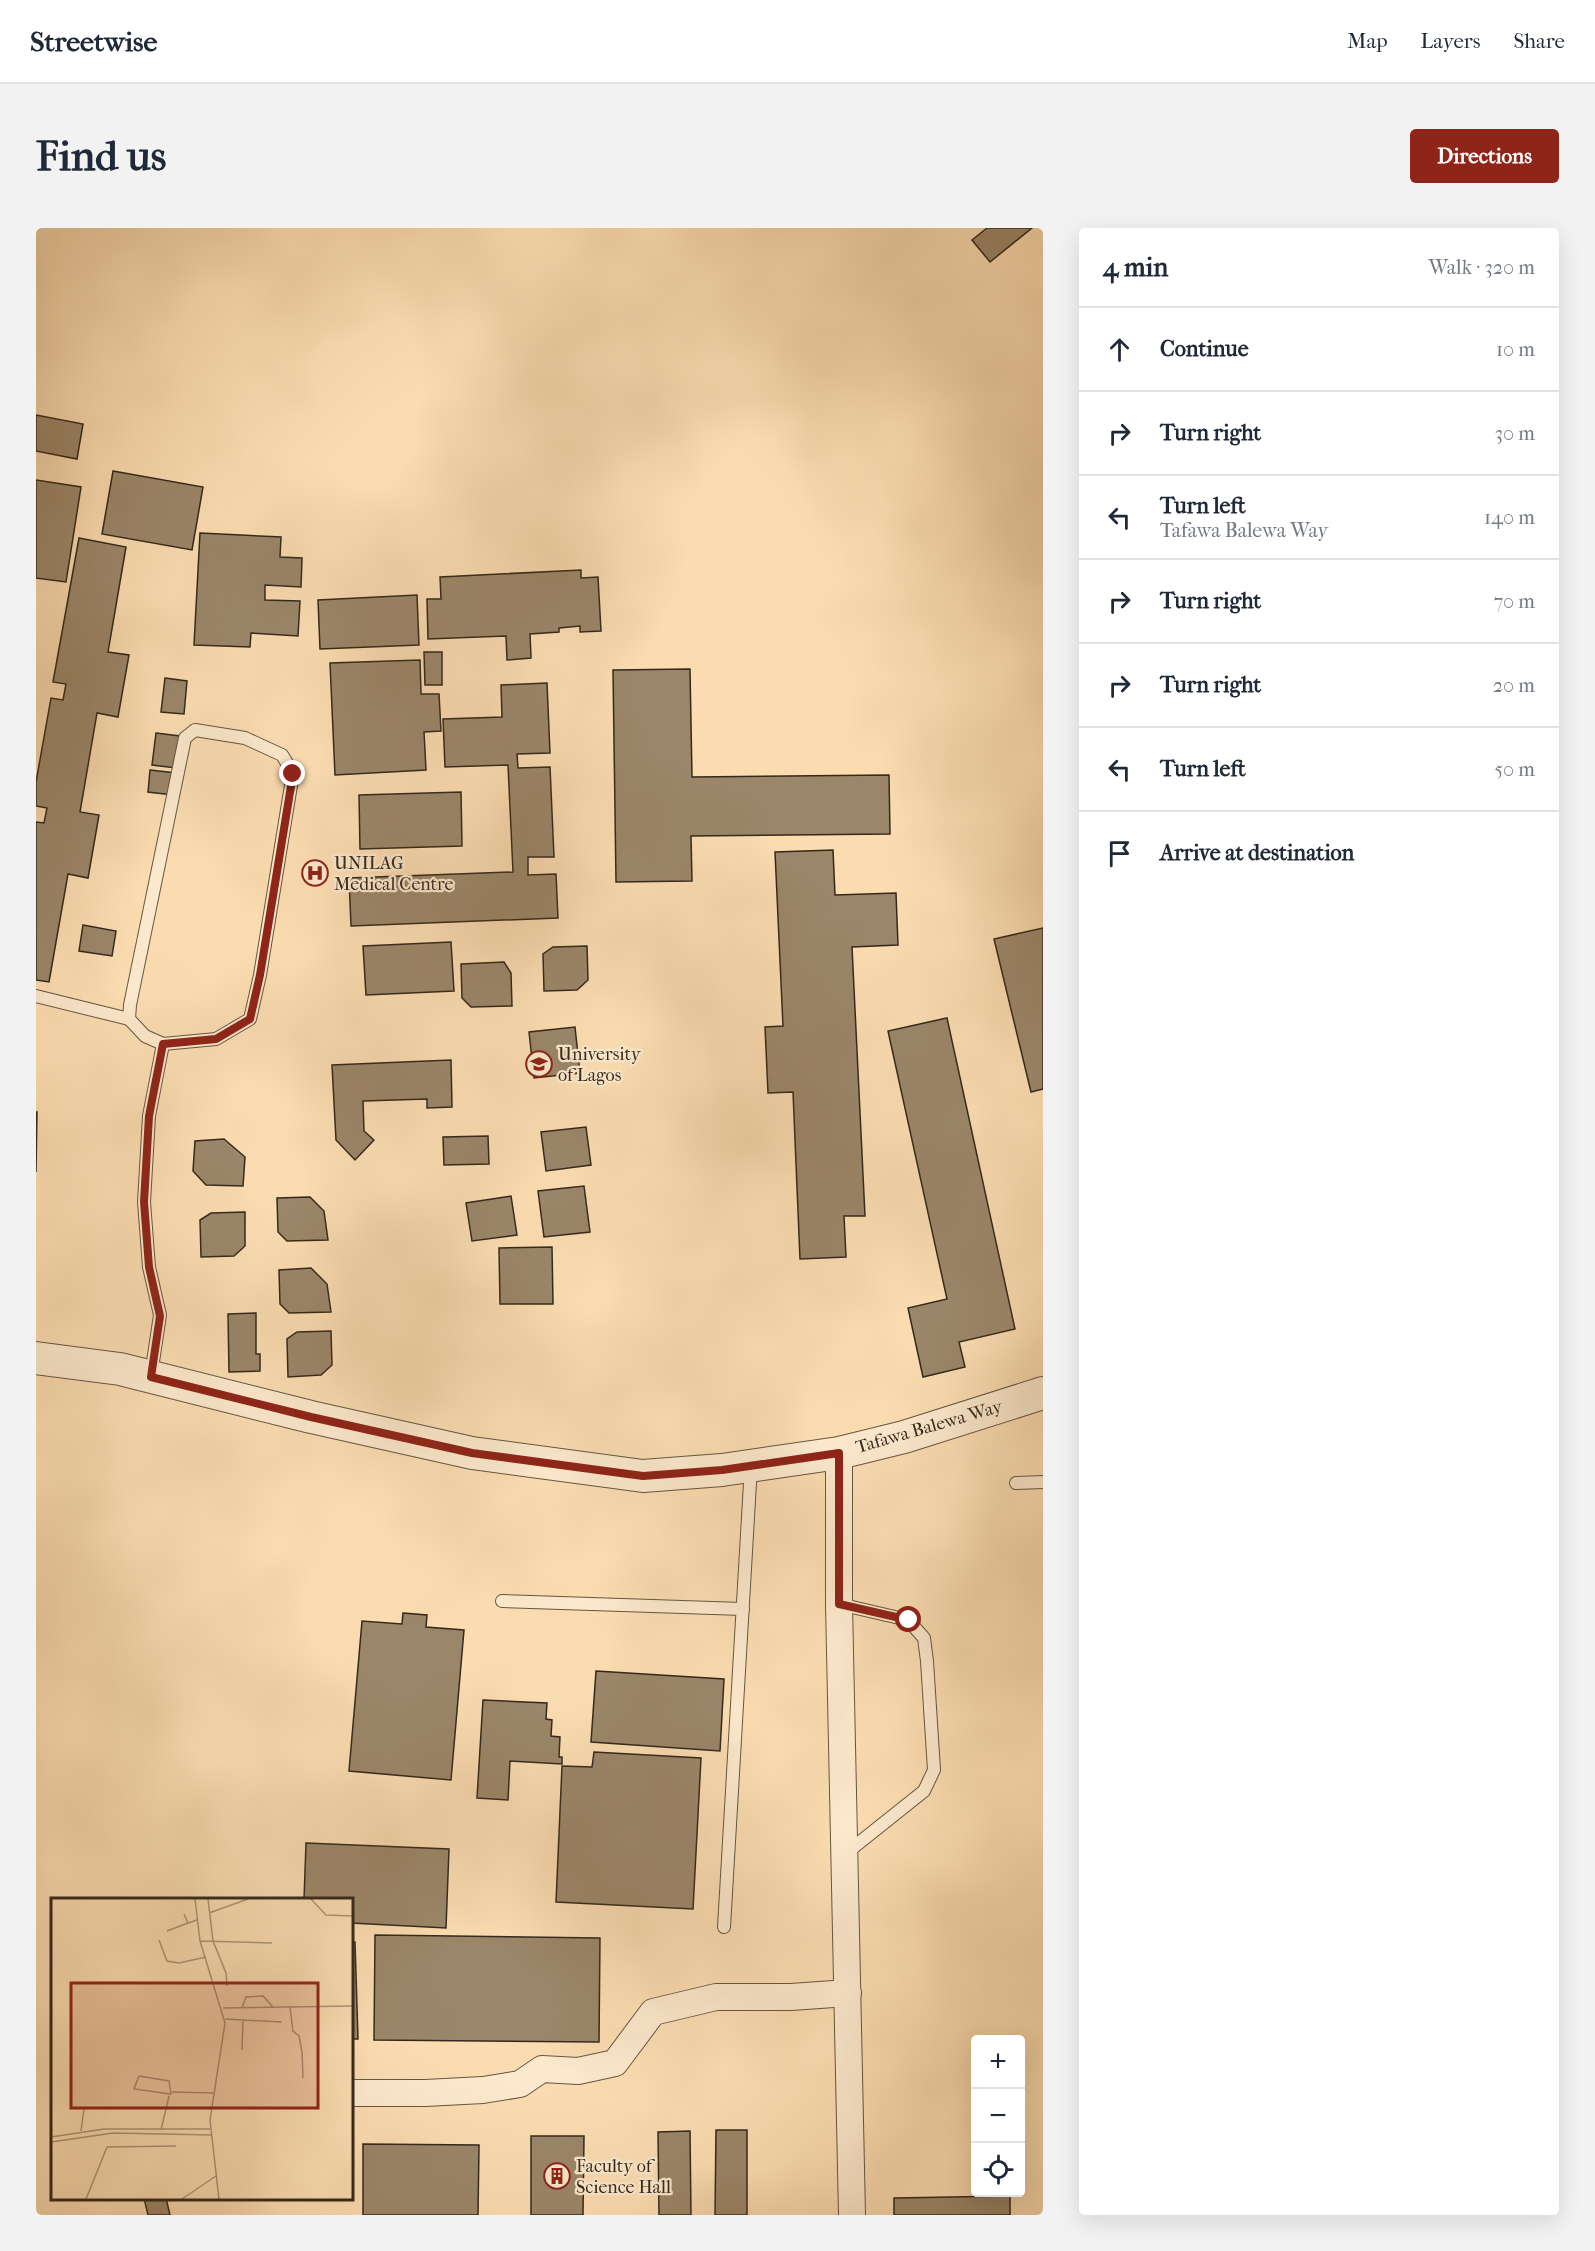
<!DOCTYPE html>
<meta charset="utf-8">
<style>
:root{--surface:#fff;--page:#f2f2f3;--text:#1f2937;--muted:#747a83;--line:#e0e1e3;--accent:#8f2418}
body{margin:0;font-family:"IM FELL French Canon",serif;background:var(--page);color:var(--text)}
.controls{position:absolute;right:18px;bottom:18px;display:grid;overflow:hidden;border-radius:6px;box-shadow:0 6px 24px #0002}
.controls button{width:54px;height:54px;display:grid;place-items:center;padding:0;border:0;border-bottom:2px solid var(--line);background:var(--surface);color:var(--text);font:30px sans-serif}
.stop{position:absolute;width:18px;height:18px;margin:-14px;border:4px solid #8f2418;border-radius:50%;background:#fff}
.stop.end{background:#8f2418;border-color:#fff;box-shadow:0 2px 6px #0008}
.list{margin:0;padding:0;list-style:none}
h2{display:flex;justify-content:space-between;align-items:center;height:78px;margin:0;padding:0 24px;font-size:26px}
h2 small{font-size:20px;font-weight:400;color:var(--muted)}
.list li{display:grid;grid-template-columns:39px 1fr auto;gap:18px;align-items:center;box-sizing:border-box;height:84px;padding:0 24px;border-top:2px solid var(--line)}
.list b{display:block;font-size:22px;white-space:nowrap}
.list p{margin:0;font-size:20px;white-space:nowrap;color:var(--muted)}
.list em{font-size:20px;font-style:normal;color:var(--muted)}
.icon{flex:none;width:33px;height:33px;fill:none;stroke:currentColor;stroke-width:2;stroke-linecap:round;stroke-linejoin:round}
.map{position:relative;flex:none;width:1007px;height:1987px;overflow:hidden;border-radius:6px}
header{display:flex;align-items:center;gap:36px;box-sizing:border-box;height:84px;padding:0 30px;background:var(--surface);border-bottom:2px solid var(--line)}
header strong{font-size:28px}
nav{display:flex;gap:33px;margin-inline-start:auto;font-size:21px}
.intro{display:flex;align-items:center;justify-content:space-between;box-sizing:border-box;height:144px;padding:0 36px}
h1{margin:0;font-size:42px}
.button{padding:15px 27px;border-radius:6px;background:var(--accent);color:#fff;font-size:21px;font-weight:700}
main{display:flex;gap:36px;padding:0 36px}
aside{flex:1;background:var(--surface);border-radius:6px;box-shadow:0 6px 24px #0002}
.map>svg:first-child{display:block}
.building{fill:#9b8669;stroke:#34291c;stroke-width:1.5}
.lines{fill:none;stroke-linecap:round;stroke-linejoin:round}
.service-casing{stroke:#665641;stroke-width:14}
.minor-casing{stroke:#665641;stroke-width:28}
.tertiary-casing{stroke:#665641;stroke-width:34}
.service{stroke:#fce8cc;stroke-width:12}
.minor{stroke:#fce8cc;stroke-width:26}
.tertiary{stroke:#fce8cc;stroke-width:32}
.route{stroke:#8f2418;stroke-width:8}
.labels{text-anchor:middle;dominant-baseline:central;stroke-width:4.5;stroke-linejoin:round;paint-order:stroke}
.poi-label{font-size:18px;fill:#34291c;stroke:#fce8cc;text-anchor:start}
.street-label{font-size:18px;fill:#34291c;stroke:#fce8cc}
.inset-road{fill:none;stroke:#ab9475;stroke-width:1.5}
.view{fill:#8f2418;fill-opacity:0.15;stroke:#8f2418;stroke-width:3}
.inset-edge{fill:none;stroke:#34291c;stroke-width:3}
</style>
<header>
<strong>Streetwise</strong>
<nav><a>Map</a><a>Layers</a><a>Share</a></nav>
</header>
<div class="intro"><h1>Find us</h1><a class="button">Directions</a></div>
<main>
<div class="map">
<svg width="1007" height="1987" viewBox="0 0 1007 1987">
<rect width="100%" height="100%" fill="#fbdcb1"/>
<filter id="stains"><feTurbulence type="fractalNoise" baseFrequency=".00333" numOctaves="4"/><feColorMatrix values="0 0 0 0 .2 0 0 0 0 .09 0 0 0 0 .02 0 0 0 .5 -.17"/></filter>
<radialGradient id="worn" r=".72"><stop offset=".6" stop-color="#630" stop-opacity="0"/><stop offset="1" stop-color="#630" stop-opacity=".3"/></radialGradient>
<!-- building -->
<g class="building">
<path d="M951 0H996L954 34 936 12Z"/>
<path d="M0 187 47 196 41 231 0 223Z"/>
<path d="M77 243 167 259 156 322 66 306Z"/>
<path d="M0 252 45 259 30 354 0 350Z"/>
<path d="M164 305 245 309 244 329 266 330 265 359 229 357V372L264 373 262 408 215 405 214 419 158 417Z"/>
<path d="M43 310 90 319 72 424 93 427 82 489 61 485 44 584 63 587 52 650 32 646 13 754 0 752V594L8 595 11 580 0 578V554L15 470 27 472 30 456 17 454Z"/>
<path d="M545 342V350L562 349 565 403 544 404V398L523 400V404L494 406 495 430 471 432 470 408 392 411 391 371H405L404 349Z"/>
<path d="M381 367 383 417 284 421 282 372Z"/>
<path d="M388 424H406V457H389Z"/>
<path d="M384 432 385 466H403L405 503 388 504 390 542 299 547 294 435Z"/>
<path d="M654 441 656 549 853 547 854 606 655 608 656 653 580 654 577 442Z"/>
<path d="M129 450 151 453 148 486 125 484Z"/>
<path d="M511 455 514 525 481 526 482 540 514 539 518 629H492V647L520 646 522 690 315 698 313 650 477 644 472 537 409 539 407 491 466 489 465 457Z"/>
<path d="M120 505 144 508 140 540 116 537Z"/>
<path d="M114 542 140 545 137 567 112 564Z"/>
<path d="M425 564 426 618 324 621 323 567Z"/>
<path d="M797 622 799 667 860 665 862 717 816 719 829 988H808L810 1029 764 1031 757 864 732 865 729 799 747 798 739 624Z"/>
<path d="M47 697 80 703 76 728 43 723Z"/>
<path d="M1007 700V861L995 864 958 711Z"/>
<path d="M415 714 418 763 330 767 327 718Z"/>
<path d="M551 718 552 752 541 762 508 763 507 726 517 719Z"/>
<path d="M468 734 475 745 476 778 435 779 426 770 425 736Z"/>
<path d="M911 790 979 1101 923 1114 929 1139 887 1149 872 1080 911 1071 852 803Z"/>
<path d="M539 799 544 845 498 850 493 804Z"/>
<path d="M415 832 416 879 391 880V871L327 873 328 903 338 912 319 932 300 912 296 837Z"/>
<path d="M0 884H1L0 944Z"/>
<path d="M550 899 555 937 510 943 505 904Z"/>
<path d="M452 908 453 936 408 937 407 909Z"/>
<path d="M188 911 209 929 207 958 170 957 157 943 159 913Z"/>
<path d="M548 958 554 1004 508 1009 502 963Z"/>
<path d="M475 968 481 1007 436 1013 430 975Z"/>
<path d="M274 969 288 983 292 1012 251 1013 242 1004 241 970Z"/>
<path d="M209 984V1018L198 1028 165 1029 164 992 175 985Z"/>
<path d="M516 1019 517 1076H464L463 1020Z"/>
<path d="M275 1040 291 1056 295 1084 253 1085 244 1076 243 1042Z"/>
<path d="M220 1085V1126H224V1143L193 1144 192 1086Z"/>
<path d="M295 1103 296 1137 285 1147 252 1149 251 1111 261 1104Z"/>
<path d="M367 1385 391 1387 390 1399 428 1402 415 1552 313 1543 326 1393 366 1396Z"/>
<path d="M560 1443 688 1451 684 1523 555 1514Z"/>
<path d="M447 1472 511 1475 510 1491 516 1492 515 1508 524 1509 523 1529H526V1536L474 1533 472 1572 441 1570Z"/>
<path d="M558 1524 665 1530 657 1681 520 1674 526 1538 556 1539Z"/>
<path d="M270 1615 413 1621 410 1700 315 1695V1672H268Z"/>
<path d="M339 1707 564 1710 563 1814 338 1812Z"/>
<path d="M315 1714H319L322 1811H315Z"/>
<path d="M680 1902H711V1987H679Z"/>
<path d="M654 1903 655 1987H623L622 1904Z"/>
<path d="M495 1908H548L547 1987H495Z"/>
<path d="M327 1916 443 1917 442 1987H327Z"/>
<path d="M974 1968V1987H858V1970Z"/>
<path d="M108 1970H130L134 1987H112Z"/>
</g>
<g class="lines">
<!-- service casing -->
<g class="service-casing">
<g id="service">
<path d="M159 502 209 510 246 527 257 545 224 747 214 791 180 811 127 816 109 808 93 791 94 777 149 510Z"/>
<path d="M0 768 93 791"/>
<path d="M115 1147 124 1087 113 1039 108 974 113 888 127 816"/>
<path d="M980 1255 1007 1254"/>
<path d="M466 1373 707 1381"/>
<path d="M803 1376 872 1392 888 1410 891 1433 898 1542 888 1563 809 1626"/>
<path d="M688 1699 715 1238"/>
</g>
</g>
<!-- minor casing -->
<g class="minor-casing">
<g id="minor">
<path d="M803 1225V1376L816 1987"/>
<path d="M315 1865H389L447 1862 484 1856 506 1841 542 1843 579 1835 617 1784 680 1769H755L812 1765"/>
</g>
</g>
<!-- tertiary casing -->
<g class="tertiary-casing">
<path id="tertiary" d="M0 1130 84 1141 275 1189 436 1225 607 1248 686 1242 803 1225 868 1209 1007 1165"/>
</g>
<!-- service -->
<use href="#service" class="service"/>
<!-- minor -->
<use href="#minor" class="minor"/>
<!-- tertiary -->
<use href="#tertiary" class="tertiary"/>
</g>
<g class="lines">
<!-- route -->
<path class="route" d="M257 546 224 747 214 791 180 811 127 816 113 888 108 974 113 1039 124 1088 115 1149 275 1189 436 1225 607 1248 686 1242 803 1225V1376L873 1392"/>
</g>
<!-- icons -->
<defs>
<g id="hospital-ring" transform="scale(1.35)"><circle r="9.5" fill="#fce8cc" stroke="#8f2418" stroke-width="1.5"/><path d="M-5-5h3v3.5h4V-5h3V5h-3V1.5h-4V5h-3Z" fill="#8f2418"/></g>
<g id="university-ring" transform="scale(1.35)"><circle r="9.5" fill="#fce8cc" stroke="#8f2418" stroke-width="1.5"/><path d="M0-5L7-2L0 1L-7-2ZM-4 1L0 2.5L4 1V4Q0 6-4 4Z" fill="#8f2418"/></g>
<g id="building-ring" transform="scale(1.35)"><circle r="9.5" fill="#fce8cc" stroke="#8f2418" stroke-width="1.5"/><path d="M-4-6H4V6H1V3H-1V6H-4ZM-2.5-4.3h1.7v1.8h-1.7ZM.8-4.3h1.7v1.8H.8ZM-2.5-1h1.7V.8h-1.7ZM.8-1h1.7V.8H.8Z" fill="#8f2418"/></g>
</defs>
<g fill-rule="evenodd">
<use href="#hospital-ring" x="279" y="645"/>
<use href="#university-ring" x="503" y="836"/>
<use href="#building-ring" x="521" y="1948"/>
</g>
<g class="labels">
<!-- poi labels -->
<g class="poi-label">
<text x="298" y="635">UNILAG<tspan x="298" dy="21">Medical Centre</tspan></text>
<text x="522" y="826">University<tspan x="522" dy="21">of Lagos</tspan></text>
<text x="540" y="1938">Faculty of<tspan x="540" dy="21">Science Hall</tspan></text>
</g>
<!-- street labels -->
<g class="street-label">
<text transform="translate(893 1199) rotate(-16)">Tafawa Balewa Way</text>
</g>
</g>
<!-- overview -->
<g transform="translate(15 1670)">
<rect width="302" height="302" fill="#fbdcb1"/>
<path class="inset-road" d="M144 1 149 43 174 125 159 222 168 301M157 1 162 43 175 75 176 88M260 1 275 17 302 18M158 15 197 1M133 16 137 25 146 22M116 33 137 25M108 42 116 63 128 65 155 59M149 43 221 45M239 109 242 133 248 138 251 154 252 180M172 110 302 108M191 110 195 99 212 98 222 109M174 121 231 124M191 152 192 122M88 178 118 183 120 196 83 191ZM121 194 163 195M110 232 118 198M30 233 33 211M0 239 53 231H159M0 244 62 235 160 237M35 301 56 249 125 248M131 301 165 278"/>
<path class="view" d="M20 85H267V210H20Z"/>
<rect width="302" height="302" class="inset-edge"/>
</g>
<rect width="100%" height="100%" filter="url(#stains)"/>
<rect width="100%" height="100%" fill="url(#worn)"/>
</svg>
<div class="controls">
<button>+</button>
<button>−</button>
<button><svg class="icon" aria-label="locate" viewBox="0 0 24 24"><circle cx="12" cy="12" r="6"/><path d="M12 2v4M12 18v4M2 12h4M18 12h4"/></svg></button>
</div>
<div class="stop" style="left:873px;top:1392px"></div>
<div class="stop end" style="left:257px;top:546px"></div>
</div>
<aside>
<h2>4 min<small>Walk · 320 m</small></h2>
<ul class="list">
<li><svg class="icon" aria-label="ahead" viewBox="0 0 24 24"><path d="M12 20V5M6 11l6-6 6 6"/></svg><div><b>Continue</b></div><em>10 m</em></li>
<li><svg class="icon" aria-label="right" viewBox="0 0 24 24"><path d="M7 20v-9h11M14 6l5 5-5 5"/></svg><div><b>Turn right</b></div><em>30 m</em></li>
<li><svg class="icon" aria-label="left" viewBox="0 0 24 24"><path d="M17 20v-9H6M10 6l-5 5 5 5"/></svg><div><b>Turn left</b><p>Tafawa Balewa Way</p></div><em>140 m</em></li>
<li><svg class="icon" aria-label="right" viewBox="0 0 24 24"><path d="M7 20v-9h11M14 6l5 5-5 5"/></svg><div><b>Turn right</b></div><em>70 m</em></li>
<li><svg class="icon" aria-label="right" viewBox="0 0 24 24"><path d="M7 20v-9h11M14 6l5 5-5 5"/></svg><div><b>Turn right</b></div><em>20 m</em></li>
<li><svg class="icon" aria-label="left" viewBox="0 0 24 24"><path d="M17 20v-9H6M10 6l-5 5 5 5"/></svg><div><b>Turn left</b></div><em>50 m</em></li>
<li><svg class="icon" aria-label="arrive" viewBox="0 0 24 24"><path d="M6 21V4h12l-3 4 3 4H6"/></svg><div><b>Arrive at destination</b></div></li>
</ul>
</aside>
</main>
